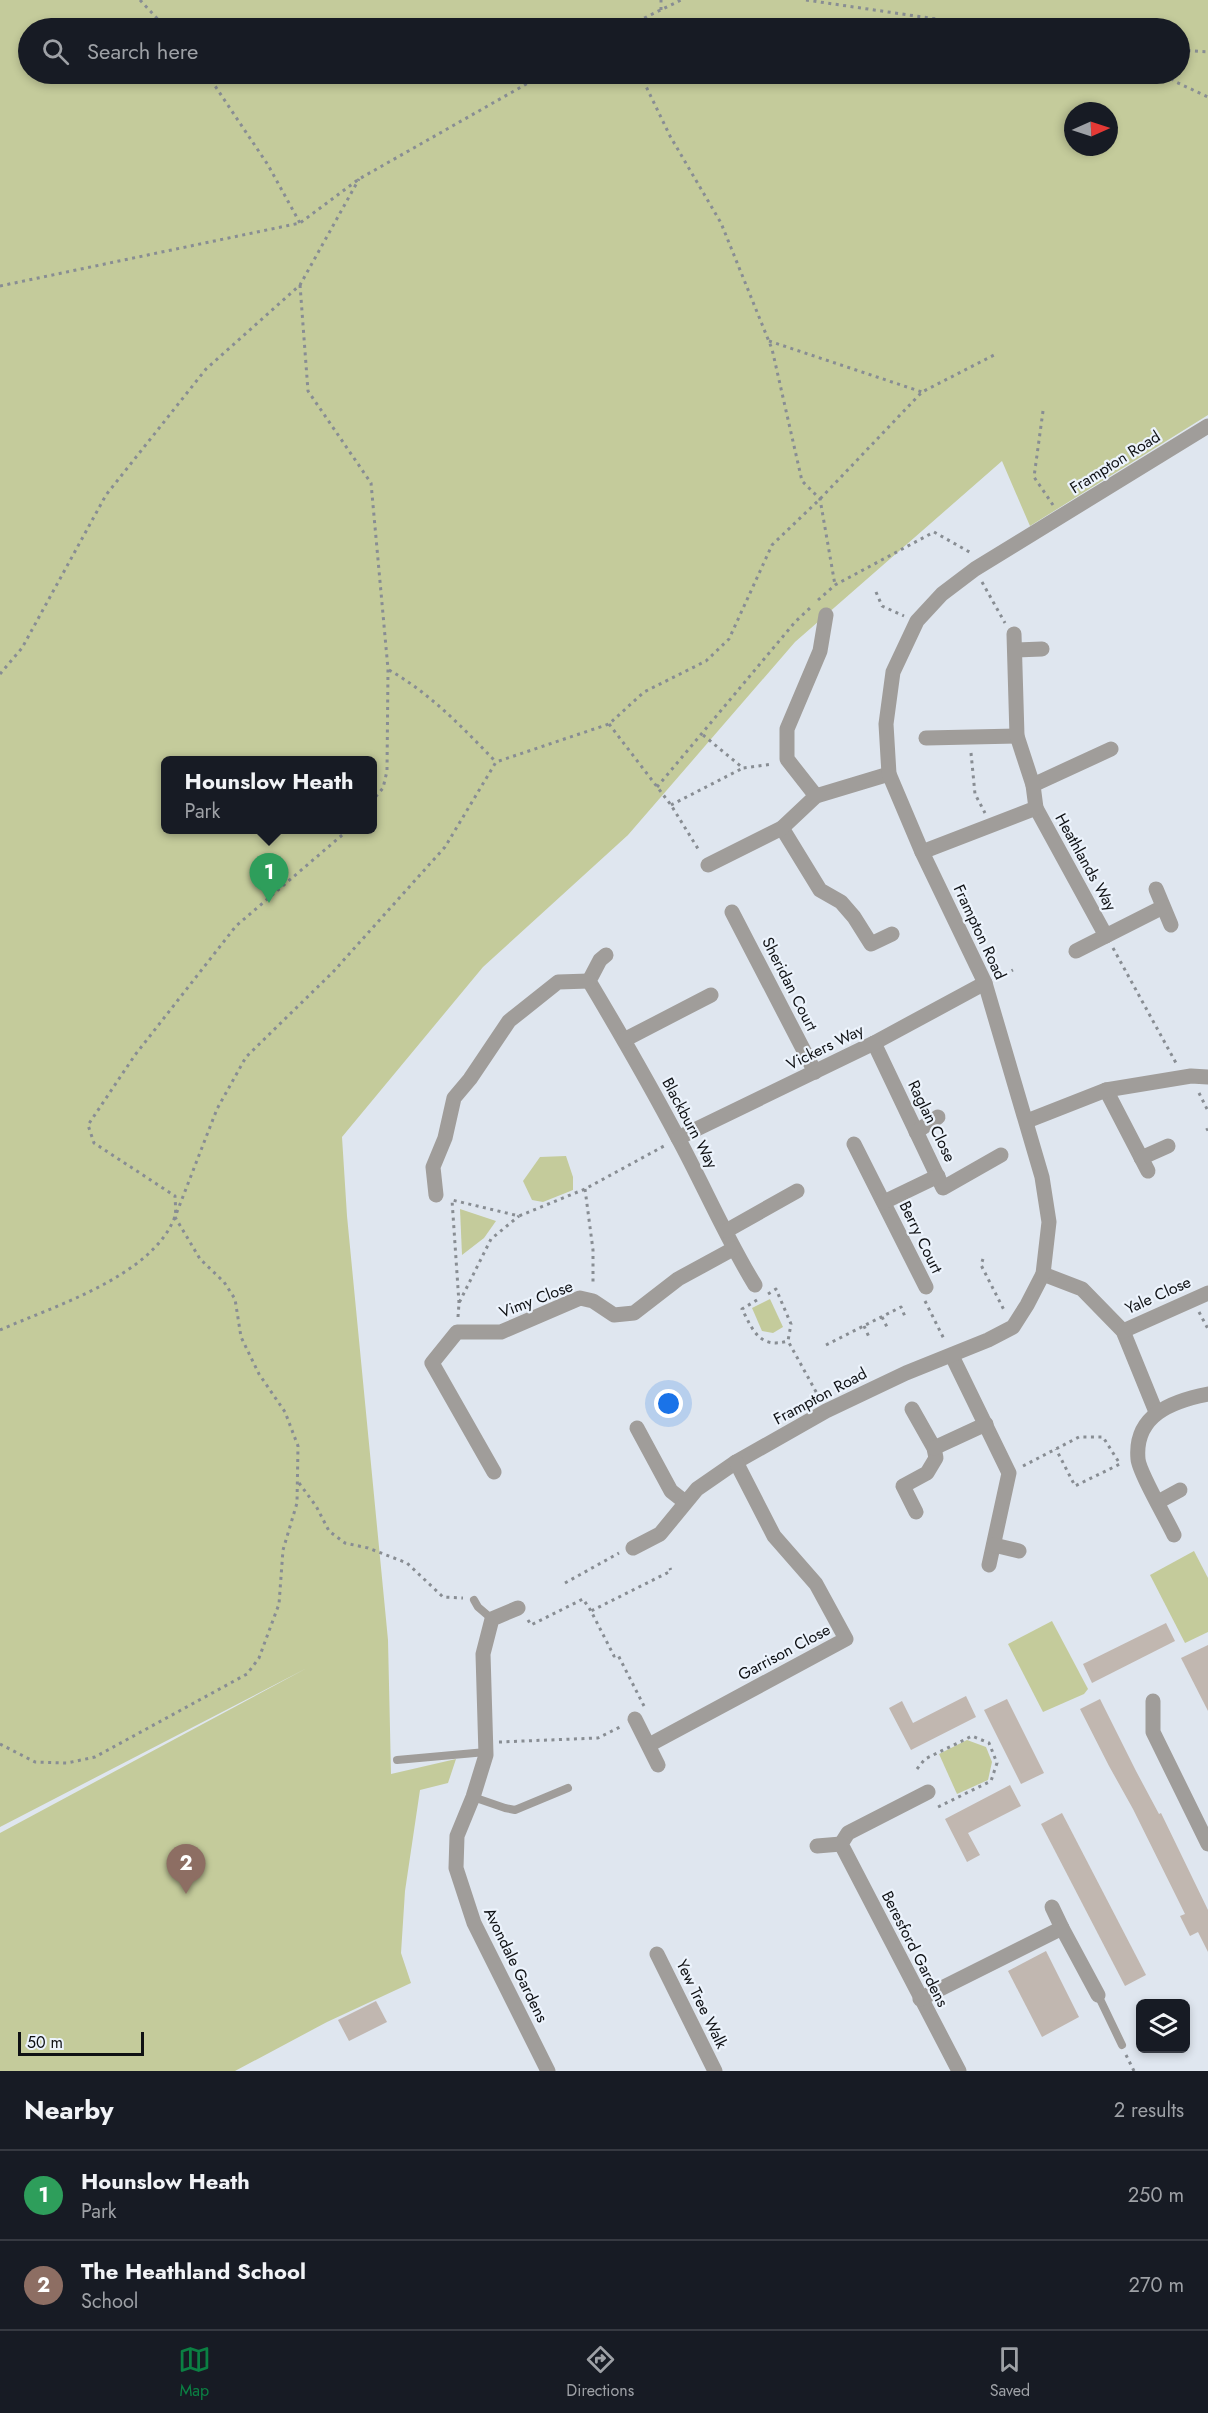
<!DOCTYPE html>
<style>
:root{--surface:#171b24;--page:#20242c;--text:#f1f3f6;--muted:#9ea1a6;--line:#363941;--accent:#0b8043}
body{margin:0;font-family:Jost,sans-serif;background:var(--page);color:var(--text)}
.controls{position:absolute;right:18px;bottom:18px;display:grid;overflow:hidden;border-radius:9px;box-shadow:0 3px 9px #0003}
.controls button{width:54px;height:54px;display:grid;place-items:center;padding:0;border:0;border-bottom:2px solid var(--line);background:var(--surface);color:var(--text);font:30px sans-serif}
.compass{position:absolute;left:1064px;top:102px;width:54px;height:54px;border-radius:50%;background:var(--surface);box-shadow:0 3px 9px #0003;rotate:87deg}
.scale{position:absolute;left:18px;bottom:15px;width:126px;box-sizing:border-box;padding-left:6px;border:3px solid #0f1114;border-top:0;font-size:16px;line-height:21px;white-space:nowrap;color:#0f1114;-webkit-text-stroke:4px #ecf3fc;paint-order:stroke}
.you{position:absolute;left:669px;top:1404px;width:21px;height:21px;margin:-15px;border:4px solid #fff;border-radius:50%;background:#1a73e8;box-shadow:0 0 0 9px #1a73e833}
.badge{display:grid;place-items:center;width:39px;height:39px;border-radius:50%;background:var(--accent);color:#fff;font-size:20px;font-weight:700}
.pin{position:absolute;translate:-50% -50px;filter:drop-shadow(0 2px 3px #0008)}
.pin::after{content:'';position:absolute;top:32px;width:21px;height:18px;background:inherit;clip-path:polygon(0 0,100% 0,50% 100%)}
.popup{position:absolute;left:161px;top:756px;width:216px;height:78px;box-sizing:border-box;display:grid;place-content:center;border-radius:9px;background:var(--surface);filter:drop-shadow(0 2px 4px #0005);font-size:20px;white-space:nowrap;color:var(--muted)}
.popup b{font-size:22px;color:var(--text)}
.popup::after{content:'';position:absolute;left:50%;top:100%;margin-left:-12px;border:12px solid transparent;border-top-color:var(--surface)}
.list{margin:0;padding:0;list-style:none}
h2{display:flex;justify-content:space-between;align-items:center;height:78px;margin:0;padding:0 24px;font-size:26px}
h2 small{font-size:20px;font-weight:400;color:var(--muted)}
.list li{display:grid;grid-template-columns:39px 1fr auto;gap:18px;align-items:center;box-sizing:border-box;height:90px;padding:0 24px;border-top:2px solid var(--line)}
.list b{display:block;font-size:22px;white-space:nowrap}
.list p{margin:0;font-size:20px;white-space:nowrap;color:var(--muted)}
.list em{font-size:20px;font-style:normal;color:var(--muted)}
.icon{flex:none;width:33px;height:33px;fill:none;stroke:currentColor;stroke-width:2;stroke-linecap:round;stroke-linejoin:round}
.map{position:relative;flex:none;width:1208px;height:2071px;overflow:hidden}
.search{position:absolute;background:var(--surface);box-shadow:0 3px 9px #0003;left:18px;right:18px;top:18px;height:66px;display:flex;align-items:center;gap:15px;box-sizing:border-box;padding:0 21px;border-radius:33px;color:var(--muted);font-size:22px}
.sheet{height:258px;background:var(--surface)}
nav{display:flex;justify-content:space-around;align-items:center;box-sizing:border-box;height:84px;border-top:2px solid var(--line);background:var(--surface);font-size:16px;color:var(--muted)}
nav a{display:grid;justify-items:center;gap:3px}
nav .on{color:var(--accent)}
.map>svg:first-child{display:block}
.green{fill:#c4cb9b;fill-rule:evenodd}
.building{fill:#c1b7b0}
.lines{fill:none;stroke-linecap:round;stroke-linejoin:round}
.path{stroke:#888d93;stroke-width:3;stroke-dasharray:3 4.5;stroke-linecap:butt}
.lane{stroke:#a09d9a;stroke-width:8}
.street{stroke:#a09d9a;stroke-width:15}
.labels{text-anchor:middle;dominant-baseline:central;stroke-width:4.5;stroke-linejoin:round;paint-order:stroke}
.street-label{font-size:16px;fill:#0f1114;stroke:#ecf3fc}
</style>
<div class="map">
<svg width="1208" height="2071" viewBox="0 0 1208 2071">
<rect width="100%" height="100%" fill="#dfe6ef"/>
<!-- green -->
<g class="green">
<path d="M0 0H1208V415L1030 526 1002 461 795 642 628 835 483 967 342 1137 347 1216 388 1640 391 1774 456 1759 448 1783 420 1790 405 1891 401 1953 411 1983 327 2022 235 2071H0V1833L307 1668 0 1827ZM28 28H1180V74H28ZM1073 111H1109V147H1073ZM166 760H372V830H166Z"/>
<path d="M566 1156 573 1177V1190L543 1202 532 1200 523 1181 540 1157Z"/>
<path d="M460 1209 496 1221 484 1238 462 1255Z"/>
<path d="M770 1299 783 1327 773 1333 762 1331 752 1308Z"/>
<path d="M1194 1551 1208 1578V1632L1185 1643 1150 1575Z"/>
<path d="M1052 1621 1088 1689 1084 1694 1043 1712 1008 1644Z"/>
<path d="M967 1740 986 1747 992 1762 988 1780 957 1794 939 1754Z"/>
</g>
<!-- building -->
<g class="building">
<path d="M1166 1623 1175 1641 1092 1683 1083 1664Z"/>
<path d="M1208 1645V1711L1181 1658Z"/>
<path d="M966 1696 976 1717 911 1750 889 1708 902 1701 913 1723Z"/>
<path d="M1007 1699 1044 1773 1021 1784 984 1710Z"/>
<path d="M1100 1699 1136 1771 1159 1814 1161 1813 1208 1910V1952L1198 1932 1190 1936 1180 1916 1185 1914 1133 1809 1109 1766 1080 1709Z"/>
<path d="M1010 1785 1021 1806 968 1833 980 1855 967 1862 945 1819Z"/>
<path d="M1062 1813 1146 1975 1125 1986 1041 1824Z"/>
<path d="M1046 1951 1079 2017 1042 2037 1008 1971Z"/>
<path d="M376 2001 387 2022 349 2041 338 2020Z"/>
</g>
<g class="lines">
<!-- path -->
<g class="path">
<path d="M140 0 166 28"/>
<path d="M806 0 998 28"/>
<path d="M661 10V0"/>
<path d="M624 28 681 0"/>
<path d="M1180 50 1208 52"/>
<path d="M207 74 268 165 300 223"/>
<path d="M640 74 670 136 721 223 772 349 802 481 820 499 835 585"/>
<path d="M1165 74 1176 82 1208 97"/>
<path d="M300 285 308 391 371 483 388 669 387 771 383 788 372 801"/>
<path d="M0 286 300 223 359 179 544 74"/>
<path d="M769 341 922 392"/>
<path d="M1043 411 1034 477 1053 505"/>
<path d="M982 582 1005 623"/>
<path d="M876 592 882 606 904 616"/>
<path d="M818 600 835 585 934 532 973 554"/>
<path d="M389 670C430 693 464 729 496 762"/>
<path d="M0 674 22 648 106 495 206 369 300 285 359 179"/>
<path d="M609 724 671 805 700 852"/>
<path d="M703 735 743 768 773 764"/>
<path d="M971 753 975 794 985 813"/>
<path d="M657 787 795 622 811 607"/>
<path d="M671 805 743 768"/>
<path d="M1113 948 1176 1063"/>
<path d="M998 977 1013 970"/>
<path d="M1199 1093 1208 1111"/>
<path d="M1206 1130 1208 1129"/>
<path d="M585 1189 593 1250V1285"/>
<path d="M983 1259 981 1265 1005 1312"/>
<path d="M768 1294 776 1289 791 1324 788 1341 820 1399"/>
<path d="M757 1300 742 1309C753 1331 760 1349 788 1341"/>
<path d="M925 1301 945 1341"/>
<path d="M459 1303 452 1200 519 1216 585 1189 664 1146"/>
<path d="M1199 1312 1208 1329"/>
<path d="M458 1317 459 1303 491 1239 519 1216"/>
<path d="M882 1317 887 1327"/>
<path d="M864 1326 869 1337"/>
<path d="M0 1330C54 1306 150 1277 174 1219 177 1212 175 1203 175 1196L94 1143 88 1125 135 1055 236 926 348 830"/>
<path d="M826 1345 901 1307 906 1319"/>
<path d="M1023 1466 1079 1437H1103L1120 1464 1075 1486 1056 1449"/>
<path d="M299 1483 316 1506 329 1531 345 1543 368 1548 407 1563 443 1597 463 1598"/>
<path d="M565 1583 619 1553"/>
<path d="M528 1620 531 1625 583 1599 591 1611"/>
<path d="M644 1706 618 1655 614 1656 591 1611 671 1571 670 1568"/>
<path d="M499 1742 598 1738 622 1726"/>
<path d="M0 1744 35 1762 67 1763 95 1757 247 1674 259 1658 279 1604 283 1550 297 1503 298 1446 285 1412 259 1374 241 1337 235 1299 224 1282 200 1259 175 1217 217 1109 246 1057 333 972 445 847 496 762 609 724 644 692 706 661 729 639 772 545 820 499 922 392 996 354"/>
<path d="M917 1769 925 1759 972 1736 989 1743 997 1763 991 1781 936 1808"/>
<path d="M1126 2055 1134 2071"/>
</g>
<!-- lane -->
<g class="lane">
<path d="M474 1600 478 1607 492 1619"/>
<path d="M397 1760 486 1752"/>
<path d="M473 1797 505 1808 515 1810 568 1788"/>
<path d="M1098 1995 1122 2045"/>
</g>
<!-- street -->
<g class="street">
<path d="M1015 650 1042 649"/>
<path d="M926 738 1017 736"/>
<path d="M1033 785 1111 749"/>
<path d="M816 796 787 759V729L820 651 826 615"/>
<path d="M1036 808 1106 936"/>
<path d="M782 828 820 890 841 902 854 917 871 944 892 934"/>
<path d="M922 852 1036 808 1033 785 1017 736 1014 634"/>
<path d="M708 865 782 828 816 796 889 774"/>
<path d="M1156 889 1171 925"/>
<path d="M732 912 815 1072"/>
<path d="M1076 951 1163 907"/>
<path d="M606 955 600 960 589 981C620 1033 650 1085 678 1138 704 1186 726 1238 755 1285"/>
<path d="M624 1040 711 995"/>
<path d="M874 1043 943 1188 1001 1155"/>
<path d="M1106 1090 1148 1171"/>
<path d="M1027 1121 1106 1090 1191 1076 1208 1077"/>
<path d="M916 1132 938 1117"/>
<path d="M678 1138 874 1043 985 983"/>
<path d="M854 1144 926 1287"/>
<path d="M1141 1158 1168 1146"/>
<path d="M436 1195 433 1167 445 1138 454 1098 470 1079 509 1021 558 982 589 981"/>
<path d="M884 1202 938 1176"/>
<path d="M726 1231 797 1191"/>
<path d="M1043 1274 1082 1289 1123 1331 1156 1412"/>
<path d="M1123 1331 1208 1293"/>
<path d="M952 1356 1009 1473 989 1565"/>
<path d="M912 1409 934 1448 936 1458 927 1473 903 1486 916 1512"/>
<path d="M637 1428 671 1491 685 1502"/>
<path d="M934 1448 986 1424"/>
<path d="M494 1472 432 1363 457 1332H501L580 1298 593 1301 614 1315 634 1313 678 1279 733 1249"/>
<path d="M1158 1502 1180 1490"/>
<path d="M1174 1535C1167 1520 1139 1472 1138 1459 1134 1415 1172 1401 1208 1394"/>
<path d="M994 1545 1019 1551"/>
<path d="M633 1548 660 1534 697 1489 736 1462 826 1411 906 1373 988 1340 1013 1327 1027 1305 1043 1274 1049 1222 1042 1177 985 983 922 852 889 774 886 724 893 672 917 621 942 594 975 569 1208 426"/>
<path d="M518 1608 492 1619 483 1654 486 1755 473 1797 457 1836 456 1868 474 1923 548 2071"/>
<path d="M1153 1701V1732L1208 1844"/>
<path d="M635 1719 658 1765"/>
<path d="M649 1745 846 1639 816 1584 774 1536 736 1462"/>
<path d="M928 1792 848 1833 841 1844 959 2071"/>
<path d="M817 1846 841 1844"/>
<path d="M1052 1907 1062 1928"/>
<path d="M657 1954 715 2071"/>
<path d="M920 1999 1062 1928 1098 1995"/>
</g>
</g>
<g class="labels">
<!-- street labels -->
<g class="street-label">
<text transform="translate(1115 462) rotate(-32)">Frampton Road</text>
<text transform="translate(1086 862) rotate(61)">Heathlands Way</text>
<text transform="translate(980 932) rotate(65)">Frampton Road</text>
<text transform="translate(790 984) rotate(63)">Sheridan Court</text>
<text transform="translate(825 1047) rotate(-26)">Vickers Way</text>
<text transform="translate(932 1121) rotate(64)">Raglan Close</text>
<text transform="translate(690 1123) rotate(62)">Blackburn Way</text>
<text transform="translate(921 1237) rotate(64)">Berry Court</text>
<text transform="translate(1158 1295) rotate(-24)">Yale Close</text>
<text transform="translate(536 1299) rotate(-21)">Vimy Close</text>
<text transform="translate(820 1396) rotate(-28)">Frampton Road</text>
<text transform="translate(784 1652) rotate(-28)">Garrison Close</text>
<text transform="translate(915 1949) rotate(63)">Beresford Gardens</text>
<text transform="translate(516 1965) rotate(64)">Avondale Gardens</text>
<text transform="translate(702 2004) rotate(64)">Yew Tree Walk</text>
</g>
</g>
</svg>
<div class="controls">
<button><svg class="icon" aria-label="layers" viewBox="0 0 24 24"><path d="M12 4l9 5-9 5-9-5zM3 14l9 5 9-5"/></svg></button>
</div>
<svg class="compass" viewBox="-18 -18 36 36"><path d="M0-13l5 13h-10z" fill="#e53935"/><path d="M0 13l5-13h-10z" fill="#9ea1a6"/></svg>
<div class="scale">50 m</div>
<div class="you"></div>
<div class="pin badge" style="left:269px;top:903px;background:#2e9e5b">1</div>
<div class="popup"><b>Hounslow Heath</b>Park</div>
<div class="pin badge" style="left:186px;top:1894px;background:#8d6e63">2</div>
<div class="search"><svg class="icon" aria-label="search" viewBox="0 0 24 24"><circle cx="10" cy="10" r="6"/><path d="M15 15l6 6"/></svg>Search here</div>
</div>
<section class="sheet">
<h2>Nearby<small>2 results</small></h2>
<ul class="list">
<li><span class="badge" style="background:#2e9e5b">1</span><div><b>Hounslow Heath</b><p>Park</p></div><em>250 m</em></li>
<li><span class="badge" style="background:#8d6e63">2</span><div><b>The Heathland School</b><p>School</p></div><em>270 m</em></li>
</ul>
</section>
<nav>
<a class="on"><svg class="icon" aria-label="map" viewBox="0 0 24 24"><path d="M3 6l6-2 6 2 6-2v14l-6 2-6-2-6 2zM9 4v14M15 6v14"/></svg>Map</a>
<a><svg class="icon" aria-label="directions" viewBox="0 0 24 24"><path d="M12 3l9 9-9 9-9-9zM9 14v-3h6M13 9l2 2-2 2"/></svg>Directions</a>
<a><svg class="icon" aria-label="saved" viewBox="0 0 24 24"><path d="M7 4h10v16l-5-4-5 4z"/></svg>Saved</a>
</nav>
